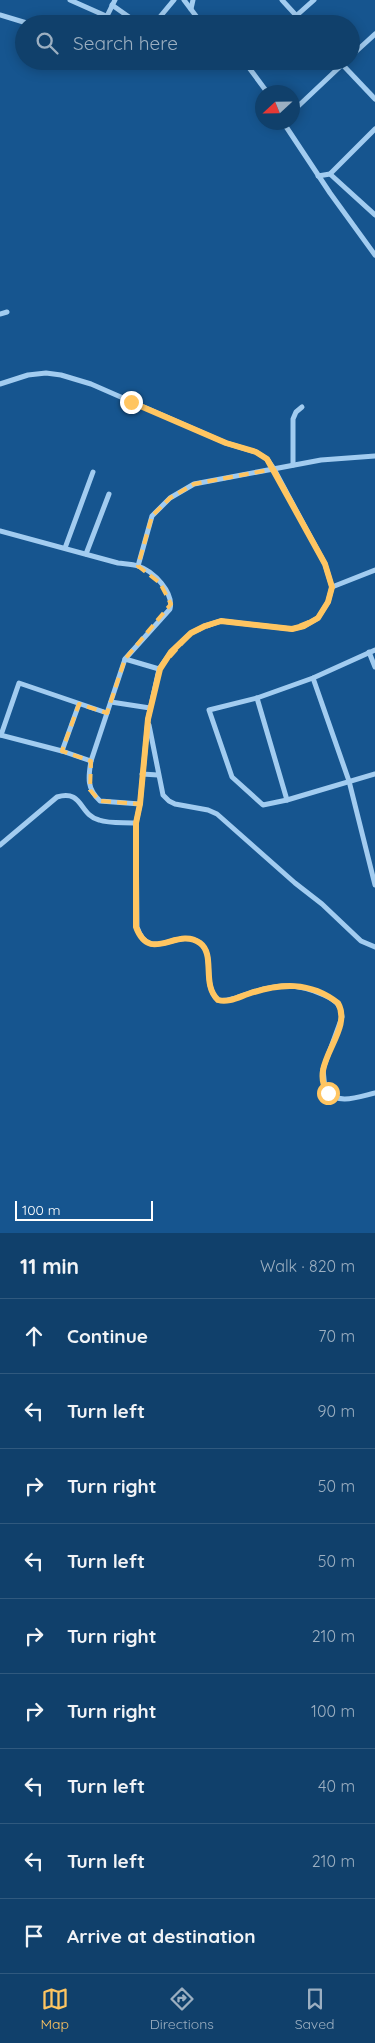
<!DOCTYPE html>
<meta charset="utf-8">
<style>
:root{--surface:#10406b;--page:#194771;--text:#f1f3f6;--muted:#9cafc1;--line:#30597e;--accent:#ffc561}
body{margin:0;font-family:Quicksand,sans-serif;background:var(--page);color:var(--text)}
.compass{position:absolute;left:255px;top:85px;width:45px;height:45px;border-radius:50%;background:var(--surface);box-shadow:0 2px 12px #0003;rotate:248deg}
.scale{position:absolute;left:15px;bottom:12px;width:138px;box-sizing:border-box;padding-left:5px;border:2px solid #fff;border-top:0;font-size:14px;line-height:18px;white-space:nowrap;color:#fff;-webkit-text-stroke:4px #16558f;paint-order:stroke}
.stop{position:absolute;width:15px;height:15px;margin:-11px;border:4px solid #ffc561;border-radius:50%;background:#fff}
.stop.end{background:#ffc561;border-color:#fff;box-shadow:0 1px 5px #0008}
.list{margin:0;padding:0;list-style:none}
h2{display:flex;justify-content:space-between;align-items:center;height:65px;margin:0;padding:0 20px;font-size:21px}
h2 small{font-size:16px;font-weight:400;color:var(--muted)}
.list li{display:grid;grid-template-columns:32px 1fr auto;gap:15px;align-items:center;box-sizing:border-box;height:75px;padding:0 20px;border-top:1px solid var(--line)}
.list b{display:block;font-size:19px;white-space:nowrap}
.list em{font-size:16px;font-style:normal;color:var(--muted)}
.icon{flex:none;width:28px;height:28px;fill:none;stroke:currentColor;stroke-width:2;stroke-linecap:round;stroke-linejoin:round}
.map{position:relative;flex:none;width:375px;height:1233px;overflow:hidden}
.search{position:absolute;background:var(--surface);box-shadow:0 2px 12px #0003;left:15px;right:15px;top:15px;height:55px;display:flex;align-items:center;gap:12px;box-sizing:border-box;padding:0 18px;border-radius:28px;color:var(--muted);font-size:19px}
.sheet{height:740px;background:var(--surface)}
nav{display:flex;justify-content:space-around;align-items:center;box-sizing:border-box;height:70px;border-top:1px solid var(--line);background:var(--surface);font-size:14px;color:var(--muted)}
nav a{display:grid;justify-items:center;gap:2px}
nav .on{color:var(--accent)}
.map>svg:first-child{display:block}
.lines{fill:none;stroke-linecap:round;stroke-linejoin:round}
.street{stroke:#a2ccf0;stroke-width:5}
.route{stroke:#ffc561;stroke-width:6}
.marked{fill:none;stroke:#ffc561;stroke-width:4;stroke-dasharray:10 6;stroke-linejoin:round}
</style>
<div class="map">
<svg width="375" height="1233" viewBox="0 0 375 1233">
<rect width="100%" height="100%" fill="#16558f"/>
<g class="lines">
<!-- street -->
<g class="street">
<path d="M70 0 106 16"/>
<path d="M184 0 202 24"/>
<path d="M282 0 304 24"/>
<path d="M112 5 139 24"/>
<path d="M191 9 193 0"/>
<path d="M0 15 30 24"/>
<path d="M158 19 166 24"/>
<path d="M103 24 115 0"/>
<path d="M154 24 174 0"/>
<path d="M287 24 314 0"/>
<path d="M351 56 375 34"/>
<path d="M138 61 151 67"/>
<path d="M244 61 267 92"/>
<path d="M339 61 375 99"/>
<path d="M292 112 346 61"/>
<path d="M283 122 330 193 375 255"/>
<path d="M330 174 375 215"/>
<path d="M318 176 330 174 375 129"/>
<path d="M0 314 7 312"/>
<path d="M0 384 28 375 46 373 61 375 91 384 226 443 256 452 267 459 274 469 325 564 332 587 328 602 318 618 304 626 292 629 221 621 205 626 191 633 171 652 159 669 148 719 140 804 136 823 137 927C150 965 177 926 200 943 216 955 201 984 218 1000 227 1002 236 998 244 995 273 985 295 981 324 995 335 1000 341 1004 342 1017L323 1069 325 1089C337 1106 358 1097 375 1093"/>
<path d="M293 465V419L296 412 302 407"/>
<path d="M0 531 118 563C125 564 132 564 138 566 154 571 174 593 170 609L125 659 91 761 62 751 0 735"/>
<path d="M65 548 93 472"/>
<path d="M86 554 109 494"/>
<path d="M138 566 152 516 170 498 194 484 321 460 375 456"/>
<path d="M332 587 375 570"/>
<path d="M375 650 313 678 257 698 209 710 232 777 263 805 287 800 375 774"/>
<path d="M369 652 375 667"/>
<path d="M125 659 159 669"/>
<path d="M313 678 349 781 375 885"/>
<path d="M257 698 287 800"/>
<path d="M111 702 150 708"/>
<path d="M149 725 163 795 169 801 175 804 208 810 217 814 295 883 322 904 361 941 375 947"/>
<path d="M1 735 19 683 107 713"/>
<path d="M62 751 79 704"/>
<path d="M91 761C88 778 87 789 100 801L140 804"/>
<path d="M142 774 158 775"/>
<path d="M0 845 57 797C83 789 79 815 99 820 110 824 124 822 136 823"/>
</g>
</g>
<g class="lines">
<!-- route -->
<path class="route" d="M131 402 226 443 256 452 267 459 325 564 332 587 328 602 318 618 304 626 292 629 221 621 205 626 191 633 171 652 160 669 148 719 140 804 136 823V927C150 965 177 926 200 943 216 955 201 984 218 1000 228 1003 239 997 248 994 280 983 310 981 338 1003 354 1032 307 1064 328 1093"/>
</g>
<!-- marked area -->
<path class="marked" d="M274 469 325 564 332 587 328 602 318 618 292 629 221 621 191 633 159 669 148 719 140 804 100 801 90 790 91 761 62 751 79 704 107 713 125 659 171 604 160 583 138 566 152 516 170 498 194 484Z"/>
</svg>
<svg class="compass" viewBox="-18 -18 36 36"><path d="M0-13l5 13h-10z" fill="#e53935"/><path d="M0 13l5-13h-10z" fill="#9cafc1"/></svg>
<div class="scale">100 m</div>
<div class="stop" style="left:328px;top:1093px"></div>
<div class="stop end" style="left:131px;top:402px"></div>
<div class="search"><svg class="icon" aria-label="search" viewBox="0 0 24 24"><circle cx="10" cy="10" r="6"/><path d="M15 15l6 6"/></svg>Search here</div>
</div>
<section class="sheet">
<h2>11 min<small>Walk · 820 m</small></h2>
<ul class="list">
<li><svg class="icon" aria-label="ahead" viewBox="0 0 24 24"><path d="M12 20V5M6 11l6-6 6 6"/></svg><div><b>Continue</b></div><em>70 m</em></li>
<li><svg class="icon" aria-label="left" viewBox="0 0 24 24"><path d="M17 20v-9H6M10 6l-5 5 5 5"/></svg><div><b>Turn left</b></div><em>90 m</em></li>
<li><svg class="icon" aria-label="right" viewBox="0 0 24 24"><path d="M7 20v-9h11M14 6l5 5-5 5"/></svg><div><b>Turn right</b></div><em>50 m</em></li>
<li><svg class="icon" aria-label="left" viewBox="0 0 24 24"><path d="M17 20v-9H6M10 6l-5 5 5 5"/></svg><div><b>Turn left</b></div><em>50 m</em></li>
<li><svg class="icon" aria-label="right" viewBox="0 0 24 24"><path d="M7 20v-9h11M14 6l5 5-5 5"/></svg><div><b>Turn right</b></div><em>210 m</em></li>
<li><svg class="icon" aria-label="right" viewBox="0 0 24 24"><path d="M7 20v-9h11M14 6l5 5-5 5"/></svg><div><b>Turn right</b></div><em>100 m</em></li>
<li><svg class="icon" aria-label="left" viewBox="0 0 24 24"><path d="M17 20v-9H6M10 6l-5 5 5 5"/></svg><div><b>Turn left</b></div><em>40 m</em></li>
<li><svg class="icon" aria-label="left" viewBox="0 0 24 24"><path d="M17 20v-9H6M10 6l-5 5 5 5"/></svg><div><b>Turn left</b></div><em>210 m</em></li>
<li><svg class="icon" aria-label="arrive" viewBox="0 0 24 24"><path d="M6 21V4h12l-3 4 3 4H6"/></svg><div><b>Arrive at destination</b></div></li>
</ul>
</section>
<nav>
<a class="on"><svg class="icon" aria-label="map" viewBox="0 0 24 24"><path d="M3 6l6-2 6 2 6-2v14l-6 2-6-2-6 2zM9 4v14M15 6v14"/></svg>Map</a>
<a><svg class="icon" aria-label="directions" viewBox="0 0 24 24"><path d="M12 3l9 9-9 9-9-9zM9 14v-3h6M13 9l2 2-2 2"/></svg>Directions</a>
<a><svg class="icon" aria-label="saved" viewBox="0 0 24 24"><path d="M7 4h10v16l-5-4-5 4z"/></svg>Saved</a>
</nav>
